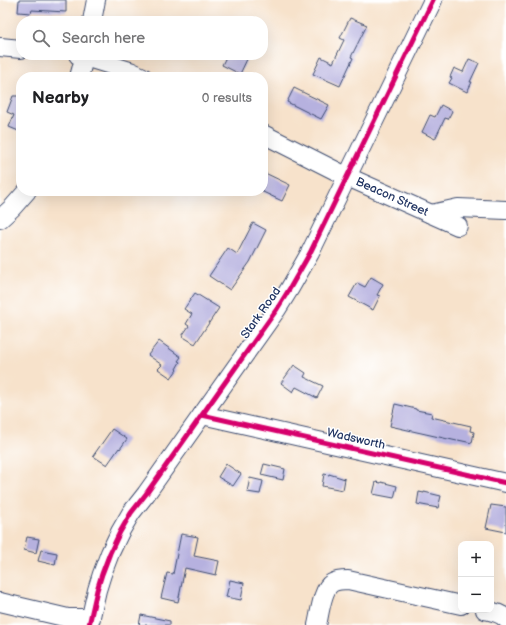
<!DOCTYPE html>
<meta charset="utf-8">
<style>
:root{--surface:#fff;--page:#f6f6f6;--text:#202124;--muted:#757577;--line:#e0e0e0}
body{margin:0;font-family:"Balsamiq Sans",sans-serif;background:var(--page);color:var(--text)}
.controls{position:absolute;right:12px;bottom:12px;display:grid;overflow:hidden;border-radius:8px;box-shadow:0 4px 16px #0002}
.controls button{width:36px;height:36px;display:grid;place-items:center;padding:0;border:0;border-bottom:1px solid var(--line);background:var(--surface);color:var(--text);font:20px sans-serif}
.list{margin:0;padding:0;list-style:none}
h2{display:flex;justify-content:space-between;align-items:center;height:52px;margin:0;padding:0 16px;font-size:17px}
h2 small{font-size:13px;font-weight:400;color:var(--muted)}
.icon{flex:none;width:22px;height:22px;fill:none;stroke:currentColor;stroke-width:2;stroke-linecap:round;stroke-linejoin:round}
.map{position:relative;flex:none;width:506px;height:625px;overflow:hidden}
.search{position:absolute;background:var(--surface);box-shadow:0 4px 16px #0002;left:16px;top:16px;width:252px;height:44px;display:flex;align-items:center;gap:10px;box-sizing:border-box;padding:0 14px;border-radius:16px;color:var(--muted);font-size:15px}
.panel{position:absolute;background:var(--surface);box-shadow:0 4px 16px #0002;left:16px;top:72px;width:252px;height:124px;border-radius:16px}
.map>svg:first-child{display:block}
.building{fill:#b6b1df}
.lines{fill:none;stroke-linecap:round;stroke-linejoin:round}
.minor-casing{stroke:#3c4a6e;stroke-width:20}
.minor{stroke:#fff;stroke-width:18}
.cycleway-casing{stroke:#fff;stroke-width:8}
.cycleway{stroke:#d6006c;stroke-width:5}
.labels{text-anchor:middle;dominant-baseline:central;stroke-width:3;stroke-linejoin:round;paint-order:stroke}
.street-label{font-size:12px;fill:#1b2f5e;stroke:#fff}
</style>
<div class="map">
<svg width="506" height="625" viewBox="0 0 506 625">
<rect width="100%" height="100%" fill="#fff"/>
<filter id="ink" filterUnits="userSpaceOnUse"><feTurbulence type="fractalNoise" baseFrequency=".025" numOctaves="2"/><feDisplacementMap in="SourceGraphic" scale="8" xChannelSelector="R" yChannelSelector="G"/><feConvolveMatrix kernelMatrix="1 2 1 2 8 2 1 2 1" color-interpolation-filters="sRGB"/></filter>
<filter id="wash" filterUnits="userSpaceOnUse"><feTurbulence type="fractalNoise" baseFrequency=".012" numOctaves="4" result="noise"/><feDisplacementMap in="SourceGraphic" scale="16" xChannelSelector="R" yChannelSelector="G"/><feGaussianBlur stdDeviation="0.9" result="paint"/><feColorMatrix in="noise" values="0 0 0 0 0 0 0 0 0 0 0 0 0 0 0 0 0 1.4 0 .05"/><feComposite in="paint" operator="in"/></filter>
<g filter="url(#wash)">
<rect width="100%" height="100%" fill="#f7e2cb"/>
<g id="blocks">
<!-- building -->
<g class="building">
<path d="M19 0H66V12L32 10 31 13 18 12Z"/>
<path d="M350 18 367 25 351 57 353 58 340 86 313 74 321 57 333 63 344 40 340 38Z"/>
<path d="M227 55H249L240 74 222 65Z"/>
<path d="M469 59 479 63 470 82H472L467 92 449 83 452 78 450 77 454 68 463 72Z"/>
<path d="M294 88 329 105 321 119 287 102Z"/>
<path d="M13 96H21V132L9 127 14 115 7 112Z"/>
<path d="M441 105 452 111 448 119 445 118 435 139 422 132 430 115 435 117Z"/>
<path d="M263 172 290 185 282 201 263 192Z"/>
<path d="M253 223 266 230 250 262 230 290 209 276 228 248 237 254Z"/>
<path d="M371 277 383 284 377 295 380 296 373 310 349 297 357 283 365 287Z"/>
<path d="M195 293 219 308 195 344 182 336 189 326 186 324 192 314 184 309Z"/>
<path d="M159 341 181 357 178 361 180 362 176 369 177 370 171 378 158 369 162 365 148 355Z"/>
<path d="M294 365 306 373 304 377 323 386 317 398 296 387 293 392 281 383Z"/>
<path d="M395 404 416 409V410L432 413 431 417 471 426 470 431 474 432 472 443 458 440 457 441 390 426Z"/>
<path d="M112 429 127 439 120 449 119 448 107 465 93 456Z"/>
<path d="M226 464 241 474 233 486 218 477Z"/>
<path d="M264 464 285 469 283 480 261 475Z"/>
<path d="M324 474 329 475V474L345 479 343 490 322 486Z"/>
<path d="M250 478 263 481 260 494 247 492Z"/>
<path d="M376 482 381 483V482L397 486 394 498 373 494Z"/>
<path d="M419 492 424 493V492L441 496 438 508 417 504Z"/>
<path d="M491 505 506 507V532L486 528Z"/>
<path d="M181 534 198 537 194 556 219 561 216 575 185 568 178 602 161 598 167 573 173 574Z"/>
<path d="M27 537 39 539 36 553 24 550Z"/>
<path d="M41 550 57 553 55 565 38 561Z"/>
<path d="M230 580 244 583 241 600 226 597Z"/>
<path d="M141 615 170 621V625H139Z"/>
</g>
</g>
</g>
<g filter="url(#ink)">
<use href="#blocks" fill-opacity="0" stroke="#3c4a6e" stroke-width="1"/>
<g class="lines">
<!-- minor casing -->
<g class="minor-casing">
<g id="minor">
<path d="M92 21 96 0"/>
<path d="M0 47 21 49"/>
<path d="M78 55 130 71 143 77"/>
<path d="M79 77 85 55"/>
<path d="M263 134 348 177 458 226"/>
<path d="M431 214 458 208 506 210"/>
<path d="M0 219 12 208 27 191"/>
<path d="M202 415 506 483"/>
<path d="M0 602 68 618H91"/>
<path d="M485 610C493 612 501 613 506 619"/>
<path d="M89 625 97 590 102 574 110 553 120 532 131 513 146 494 277 309 290 288 310 253 433 0"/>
<path d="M317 625C320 613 322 589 332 583 337 580 343 580 348 580L461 605"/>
</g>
</g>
<!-- minor -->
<use href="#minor" class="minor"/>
<!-- cycleway casing -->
<g class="cycleway-casing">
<g id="cycleway">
<path d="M202 415 506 483"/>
<path d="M89 625 97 590 102 574 110 553 120 532 131 513 146 494 277 309 290 288 310 253 433 0"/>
</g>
</g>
<!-- cycleway -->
<use href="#cycleway" class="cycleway"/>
</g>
</g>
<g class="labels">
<!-- street labels -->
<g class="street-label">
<text transform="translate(392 197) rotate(24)">Beacon Street</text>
<text transform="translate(261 313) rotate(-55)">Stark Road</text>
<text transform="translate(356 439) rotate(13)">Wadsworth</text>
</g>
</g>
</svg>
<div class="controls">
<button>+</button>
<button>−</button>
</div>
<div class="search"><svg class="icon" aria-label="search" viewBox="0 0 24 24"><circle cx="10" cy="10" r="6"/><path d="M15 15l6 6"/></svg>Search here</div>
<section class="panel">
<h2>Nearby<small>0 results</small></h2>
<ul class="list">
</ul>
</section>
</div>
